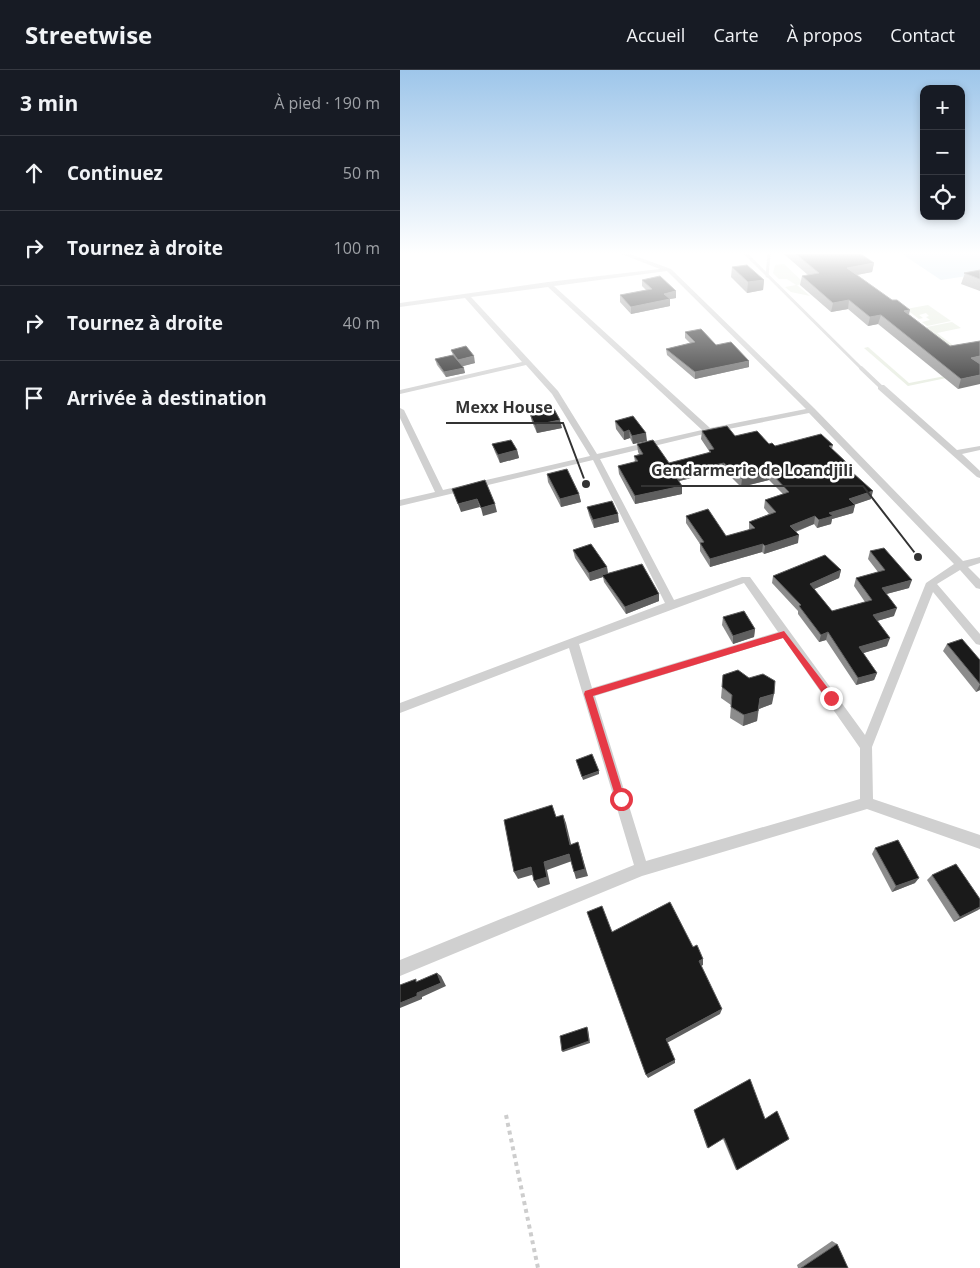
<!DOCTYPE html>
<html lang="fr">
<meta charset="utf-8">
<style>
:root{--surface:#171b24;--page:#242831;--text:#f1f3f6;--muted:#9ea1a6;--line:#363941}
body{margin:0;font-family:"Open Sans",sans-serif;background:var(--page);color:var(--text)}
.controls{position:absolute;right:15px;top:15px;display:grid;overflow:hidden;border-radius:10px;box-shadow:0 2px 8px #0003}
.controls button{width:45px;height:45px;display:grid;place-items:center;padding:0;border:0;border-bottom:1px solid var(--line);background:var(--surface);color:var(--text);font:25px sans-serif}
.stop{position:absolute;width:15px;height:15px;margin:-11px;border:4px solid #e63946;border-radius:50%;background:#fff}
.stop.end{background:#e63946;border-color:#fff;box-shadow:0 1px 5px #0008}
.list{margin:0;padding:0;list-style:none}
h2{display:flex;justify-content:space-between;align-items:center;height:65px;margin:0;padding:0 20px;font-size:21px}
h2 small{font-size:16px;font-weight:400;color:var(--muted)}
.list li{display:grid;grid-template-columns:32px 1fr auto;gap:15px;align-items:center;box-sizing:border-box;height:75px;padding:0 20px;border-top:1px solid var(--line)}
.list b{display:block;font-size:19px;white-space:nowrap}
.list em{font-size:16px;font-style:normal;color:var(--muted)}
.icon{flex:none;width:28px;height:28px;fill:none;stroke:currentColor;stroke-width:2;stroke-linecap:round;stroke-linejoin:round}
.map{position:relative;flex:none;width:580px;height:1198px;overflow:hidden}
header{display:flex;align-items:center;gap:30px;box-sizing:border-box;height:70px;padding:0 25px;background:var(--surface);border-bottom:1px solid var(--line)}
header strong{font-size:24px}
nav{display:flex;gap:28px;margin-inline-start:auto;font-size:18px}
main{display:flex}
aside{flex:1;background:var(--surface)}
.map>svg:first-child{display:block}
.green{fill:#e6ecdf}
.water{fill:#cfe2ee}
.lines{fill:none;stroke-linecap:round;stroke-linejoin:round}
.path{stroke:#cdcdcd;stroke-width:4;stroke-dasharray:4 4;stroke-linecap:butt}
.lane-far1{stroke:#d0d0d0;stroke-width:3}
.lane{stroke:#d0d0d0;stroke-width:4}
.street{fill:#d0d0d0;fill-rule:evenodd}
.wall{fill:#8c8c8c}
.shaded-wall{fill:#5f5f5f}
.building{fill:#1a1a1a;stroke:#5f5f5f}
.route{fill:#e63946}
.leader{fill:none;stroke:#333;stroke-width:2}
.callout-dot{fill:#333;stroke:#fff;stroke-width:2}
.callout-label{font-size:16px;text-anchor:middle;font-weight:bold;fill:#333;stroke:#fff;stroke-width:5;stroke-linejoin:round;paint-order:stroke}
</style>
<header>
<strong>Streetwise</strong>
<nav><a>Accueil</a><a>Carte</a><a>À propos</a><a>Contact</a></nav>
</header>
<main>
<aside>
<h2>3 min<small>À pied · 190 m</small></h2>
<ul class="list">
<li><svg class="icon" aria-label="ahead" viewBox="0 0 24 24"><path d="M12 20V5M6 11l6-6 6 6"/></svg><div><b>Continuez</b></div><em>50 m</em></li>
<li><svg class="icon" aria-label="right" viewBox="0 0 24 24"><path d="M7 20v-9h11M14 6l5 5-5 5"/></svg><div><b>Tournez à droite</b></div><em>100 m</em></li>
<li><svg class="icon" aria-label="right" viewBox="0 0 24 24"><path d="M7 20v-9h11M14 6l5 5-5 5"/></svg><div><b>Tournez à droite</b></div><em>40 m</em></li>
<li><svg class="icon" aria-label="arrive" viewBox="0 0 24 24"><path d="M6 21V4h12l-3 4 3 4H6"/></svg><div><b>Arrivée à destination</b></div></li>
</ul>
</aside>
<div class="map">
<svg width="580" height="1198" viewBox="0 0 580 1198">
<rect width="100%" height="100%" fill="#fff"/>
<!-- green -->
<g class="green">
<path d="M384 194 405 214 397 215 410 226 391 222 385 217 396 215 387 209H379L373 203 375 195Z"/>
<path d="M528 235 551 251 527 256 522 252 530 250 526 247 529 246 526 243 519 245 523 248 519 249 506 239Z"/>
<path d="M552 252 561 258 537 263 580 296V301L508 316 464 278 468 277 509 313 571 301 525 265 527 257Z"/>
</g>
<!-- water -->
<path class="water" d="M502 184H580V204L541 210Z"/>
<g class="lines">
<!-- path -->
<path class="path" d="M106 1045 138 1198"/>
<!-- lane-far1 -->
<g class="lane-far1">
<path d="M346 184 462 299"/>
<path d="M367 206 369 184"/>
</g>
<!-- lane -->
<path class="lane" d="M461 298 481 317"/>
<!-- street -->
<g class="street">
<path d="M221 184H230L271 199 414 338 563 491 580 487V493L568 497 580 509V519L576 518 560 500 537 514 580 564V575L576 574 533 522 472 677 473 729 580 765V779L467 739 242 806 0 906V890L234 795 169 578 0 643V633L265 533 193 390 0 436V430L35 422 0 348V338L4 340 43 420 190 386 152 324 126 295 0 324V320L122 292 65 228 0 237V233L148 212 260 199ZM267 201 406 339 310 358 154 216ZM148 217 302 360 197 384 158 321 71 227ZM409 343 554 494 526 513 465 665 350 507H342L274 530 200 389 308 363ZM344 513 378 562 192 618 179 574ZM383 568 460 678V729L246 791 195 626Z"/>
<path d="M478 315H484L557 380 580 376V380L562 384 580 401V408L577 407 478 319Z"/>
</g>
</g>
<!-- wall -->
<g class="wall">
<path d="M384 184H461L474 193 472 202 457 205 550 276 580 271 558 319 478 254 468 256 448 239 431 242 400 215 402 206 408 205Z"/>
<path d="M332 197 364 210 363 220 347 223 331 207Z"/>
<path d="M580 200V221L561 214 565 203Z"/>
<path d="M242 210 276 228 270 229V236L231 244 220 232V225L246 220 242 216Z"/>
<path d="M285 262 316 275 349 297 295 309 267 285 266 279 290 273 285 268Z"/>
<path d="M51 280 75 293 62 296 65 303 46 307 37 295 35 289 53 285Z"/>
<path d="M130 344 162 358 137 363 132 352Z"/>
<path d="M215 351 247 371 233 374 230 368 224 370 216 359Z"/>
<path d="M302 361 335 366 375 376 433 375 432 379 447 393V397L471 429 455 434 453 443 432 449 431 454 417 458 414 454 396 462 398 473 364 484 362 482 310 497 300 481V474L286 453V446L326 466 349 460V452L369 444 364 438 365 430 383 424 369 410 341 417 324 400 279 411 282 416V424L235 434 219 404 218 396 235 392 234 386 239 384 238 382 237 374 269 393 309 383V381L301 369Z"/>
<path d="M92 374 117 380 119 388 100 393 95 382Z"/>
<path d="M147 404 179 424 181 432 161 437 148 412Z"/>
<path d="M187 437 219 452 194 458 189 445Z"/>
<path d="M173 480 207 497 208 503 259 524V531L226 544 204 512 203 507 190 511 175 488Z"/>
<path d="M470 481 509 518 486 524 494 546 477 551 487 576 463 583 477 603 474 610 456 615 426 570 419 572 398 544V541L372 513 373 506 441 500 439 508 414 519 432 541 465 532 454 516 456 508 478 502 468 489Z"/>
<path d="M323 547 355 559 354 567 333 574 322 555Z"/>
<path d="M547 574 580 590V620L576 622 543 581Z"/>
<path d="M322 617 372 634 359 639 357 651 343 656 330 648 331 635 321 628Z"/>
<path d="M475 778 515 813 492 822 472 784Z"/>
<path d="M532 805 578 840 554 852 527 810Z"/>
<path d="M350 1009 337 1100H336L323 1069 307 1078 294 1040Z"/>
<path d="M432 1171 437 1174 448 1198H398L397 1195Z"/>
</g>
<!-- shaded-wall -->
<g class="shaded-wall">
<path d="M474 193 472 202 445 207 447 198Z"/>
<path d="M364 210 363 220 347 223 348 212Z"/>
<path d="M276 221V228L270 229V236L231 244V237L264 224Z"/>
<path d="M449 230 448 239 431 242 433 233Z"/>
<path d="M510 240 508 249 504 241Z"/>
<path d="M481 245 478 254 468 256 470 247Z"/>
<path d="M74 286 75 293 60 297 58 290Z"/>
<path d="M580 286V295L571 288Z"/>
<path d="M349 291V297L295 309V302Z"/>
<path d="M64 298 65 303 46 307 44 302Z"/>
<path d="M580 305V314L558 319 561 309Z"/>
<path d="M160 350 162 358 137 363 135 355Z"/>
<path d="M229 360 230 368 224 370V362Z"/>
<path d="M246 363 247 371 233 374 232 366Z"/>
<path d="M117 380 119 388 100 393 98 385Z"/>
<path d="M324 393V400L275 412 274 404Z"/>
<path d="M370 402 369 410 341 417 342 409Z"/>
<path d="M282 416V424L235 434V426Z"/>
<path d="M473 421 471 429 448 437 449 429Z"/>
<path d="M179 424 181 432 161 437 160 429Z"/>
<path d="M77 429 80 437 61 442 58 434Z"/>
<path d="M95 434 97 442 83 446 81 438Z"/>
<path d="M455 435 453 443 432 449 431 454 417 458 419 450 429 443Z"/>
<path d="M218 444 219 452 194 458 193 450Z"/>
<path d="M415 446 414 454 389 464 390 456Z"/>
<path d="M399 465 398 473 364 484 365 476Z"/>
<path d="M363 474 362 482 310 497V489Z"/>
<path d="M207 497 208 505H202L203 507 190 511 189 503Z"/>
<path d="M441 500 439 508 408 522 410 514Z"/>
<path d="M512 510 509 518 479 526 482 518Z"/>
<path d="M259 524V531L226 544 225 537Z"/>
<path d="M497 538 494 546 470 553 473 545Z"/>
<path d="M355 559 354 567 333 574V566Z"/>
<path d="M428 562 426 570 419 572 421 565Z"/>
<path d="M490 568 487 576 457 585 459 577Z"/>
<path d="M477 603 474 610 456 615 458 608Z"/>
<path d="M580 614V620L576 622Z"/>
<path d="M374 624 372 634 359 639 360 628Z"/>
<path d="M358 641 357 651 343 656 344 645Z"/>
<path d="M199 701V704L183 710 182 707Z"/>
<path d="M163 745 166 753 173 782 170 775Z"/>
<path d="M178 772 188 806 176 809 174 802Z"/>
<path d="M169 784 172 791 147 800 150 814 138 818 134 811 144 792Z"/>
<path d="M131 797 135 804 118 809 114 802Z"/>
<path d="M519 808 515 813 492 822 496 816Z"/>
<path d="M580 837V839L554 852 560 847Z"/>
<path d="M303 889V895L299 897V891Z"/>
<path d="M37 903 41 906 46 916 22 927V929L0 938V933L17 923Z"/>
<path d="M322 939 320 944 267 973 266 969Z"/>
<path d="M187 957 188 959 190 973 163 982 162 981Z"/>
<path d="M275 990V993L248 1008 246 1005Z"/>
</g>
<!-- building -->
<g class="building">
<path d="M396 184H461L474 193 447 198 492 230H497L510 240 504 241 550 276 580 271V286L571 288 580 294V305L561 309 481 245 470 247 449 230 433 233 402 206 419 203Z"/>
<path d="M347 195 364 210 348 212 332 197Z"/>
<path d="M580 200V209L564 203Z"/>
<path d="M260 206 276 221 264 224 270 229 231 237 220 225 252 219 242 210Z"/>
<path d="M301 259 316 275 331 272 349 291 295 302 266 279 295 272 285 262Z"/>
<path d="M66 276 74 286 58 290 51 280Z"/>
<path d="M53 285 64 298 44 302 35 289Z"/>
<path d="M154 339 160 350 135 355 130 344Z"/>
<path d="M233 346 246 363 232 366 229 360 224 362 215 351Z"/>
<path d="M327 356 335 366 357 361 369 374 372 373 375 376 421 364 433 375 429 376 447 393 443 394 473 421 449 429 455 435 429 443 433 446 419 450 415 446 390 456 399 465 365 476 363 474 310 489 300 473 304 472 286 446 308 439 326 466 355 458 349 452 376 442 365 430 389 422 370 402 342 409 324 393 274 404 282 416 235 426 218 396 238 391 234 386 243 384 237 374 253 370 269 393 311 382 309 380 314 379 302 361Z"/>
<path d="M111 370 117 380 98 385 92 374Z"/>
<path d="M167 399 179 424 160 429 147 404Z"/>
<path d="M85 410 95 434 81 438 77 429 58 434 52 419Z"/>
<path d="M212 431 218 444 193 450 187 437Z"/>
<path d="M191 474 207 497 189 503 173 480Z"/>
<path d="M484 478 512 510 482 518 497 538 473 545 490 568 459 577 477 603 458 608 428 562 421 565 399 536 401 535 373 506 425 485 441 500 410 514 432 541 472 530 456 508 485 500 470 481Z"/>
<path d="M242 494 259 524 225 537 202 505Z"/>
<path d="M344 541 355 559 333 566 323 547Z"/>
<path d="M562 569 580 590V614L547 574Z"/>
<path d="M338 600 349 608 363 604 375 611 374 624 360 628 358 641 344 645 331 637 332 625 322 617 323 605Z"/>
<path d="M192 684 199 701 182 707 176 690Z"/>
<path d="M152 735 156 747 163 745 170 775 178 772 185 799 174 802 169 784 144 792 147 807 134 811 131 797 114 802 104 750Z"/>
<path d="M498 770 519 808 496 816 475 778Z"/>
<path d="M556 794 580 829V837L560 847 532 805Z"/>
<path d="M270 832 293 877 297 875 303 889 299 891 322 939 266 969 275 990 246 1005 187 842 202 836 212 862Z"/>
<path d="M37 903 41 913 17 923V926L0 933V915L16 909V912Z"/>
<path d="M187 957 189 971 162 981 160 966Z"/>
<path d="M350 1009 365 1049 377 1041 389 1069 337 1100 324 1068 308 1078 294 1040Z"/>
<path d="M437 1174 448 1198H401Z"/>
</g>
<!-- sky -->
<linearGradient id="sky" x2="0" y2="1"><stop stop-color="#9ec6ea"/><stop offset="0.52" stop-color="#fff"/><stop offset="1" stop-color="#fff" stop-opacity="0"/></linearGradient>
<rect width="580" height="352" fill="url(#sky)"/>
<!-- route -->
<path class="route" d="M384 561 434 626V631H428L383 568 193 626 225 729 221 733 217 732 184 624 185 621Z"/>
<!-- callouts -->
<path class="leader" d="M186 414L163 353H46M518 487L463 416H241"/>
<g class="callout-dot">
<circle cx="186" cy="414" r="5"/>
<circle cx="518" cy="487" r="5"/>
</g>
<g class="callout-label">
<text x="104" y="343">Mexx House</text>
<text x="352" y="406">Gendarmerie de Loandjili</text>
</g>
</svg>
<div class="controls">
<button>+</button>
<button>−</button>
<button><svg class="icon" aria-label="locate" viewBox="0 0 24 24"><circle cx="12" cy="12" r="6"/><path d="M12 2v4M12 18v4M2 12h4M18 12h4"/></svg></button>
</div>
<div class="stop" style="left:221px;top:729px"></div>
<div class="stop end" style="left:431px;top:628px"></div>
</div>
</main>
